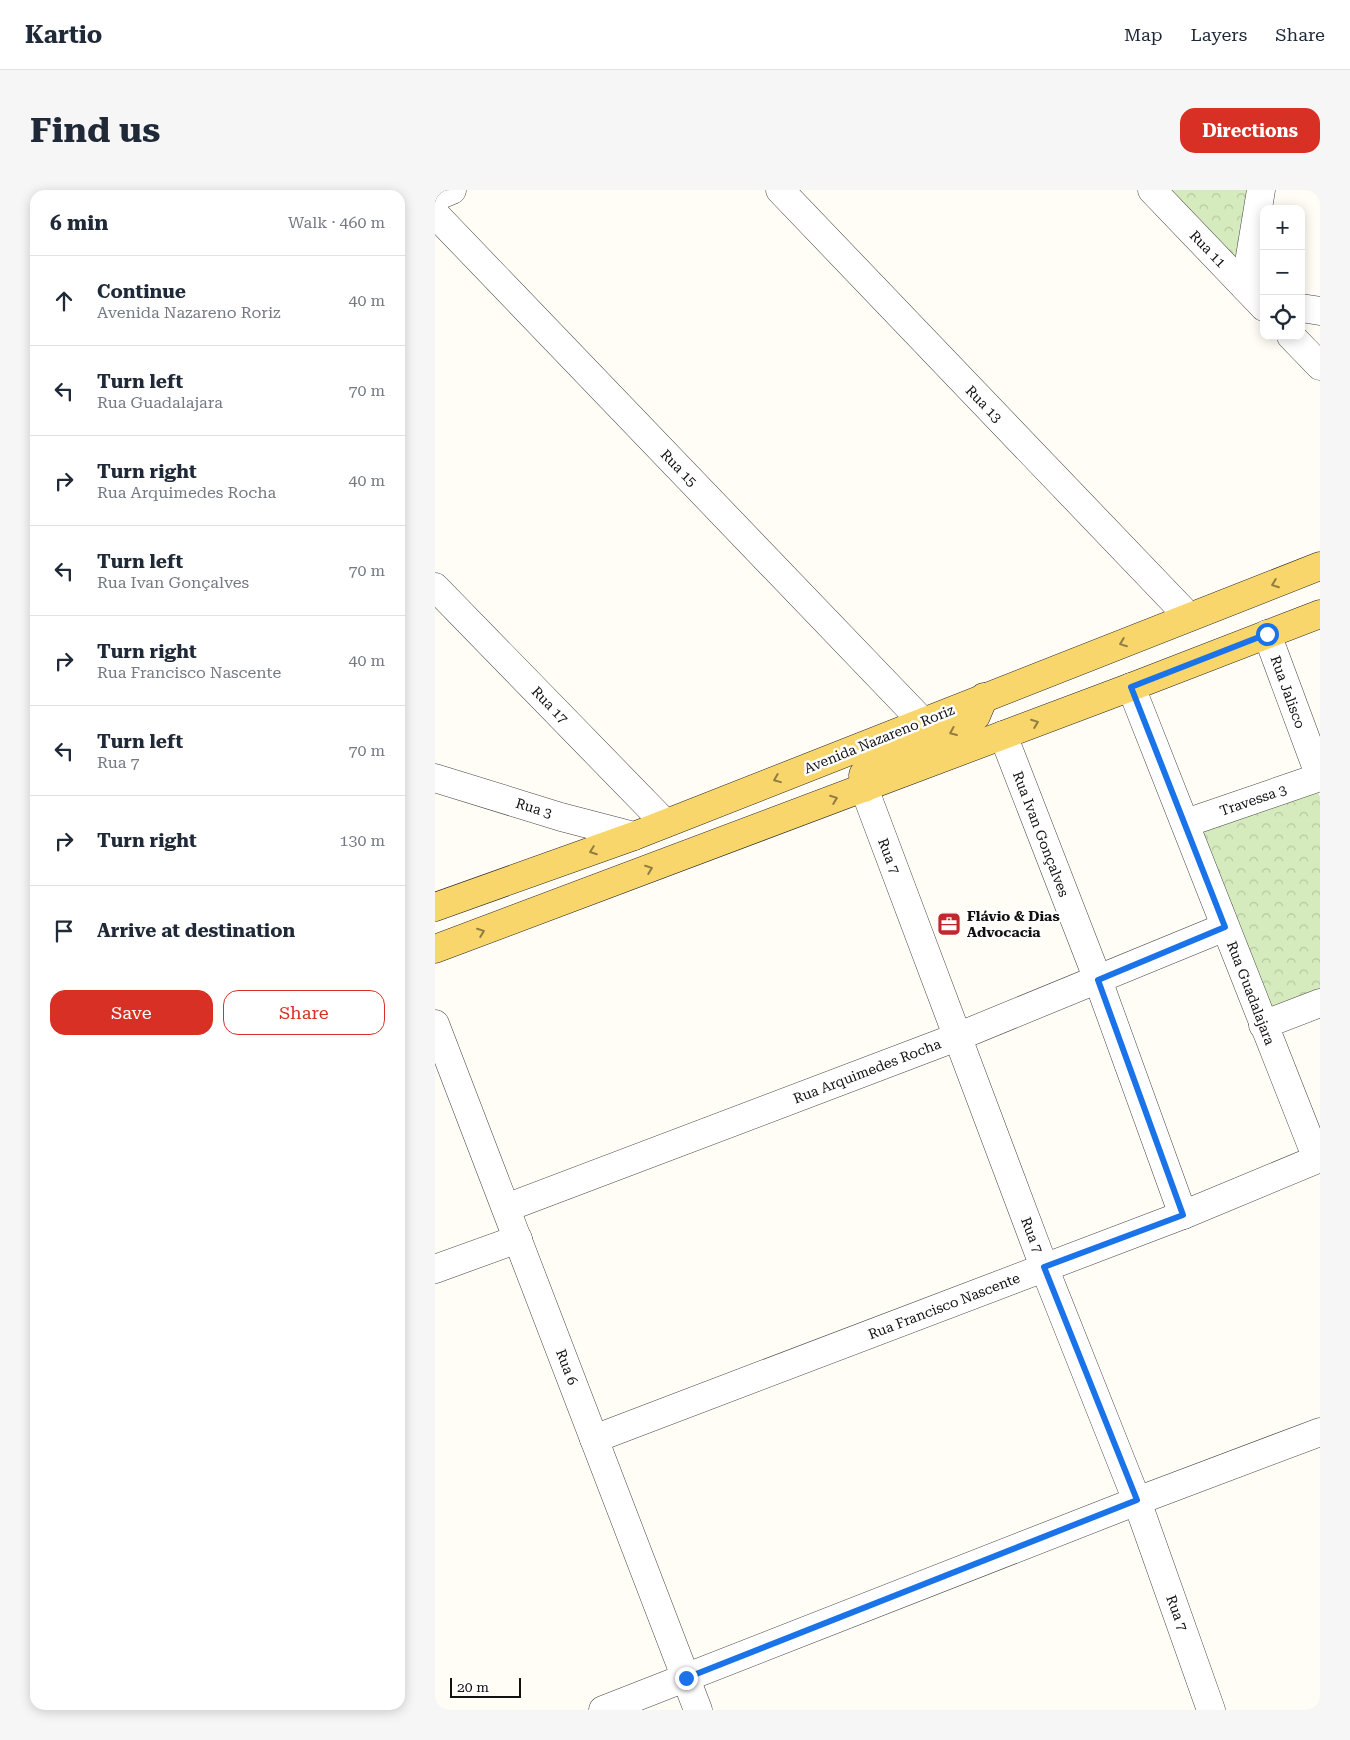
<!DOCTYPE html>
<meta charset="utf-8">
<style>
:root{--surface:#fff;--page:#f6f6f7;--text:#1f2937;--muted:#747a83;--line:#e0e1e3;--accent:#d93025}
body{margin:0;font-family:"Roboto Serif",serif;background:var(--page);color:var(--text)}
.controls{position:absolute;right:15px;top:15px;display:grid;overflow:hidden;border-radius:10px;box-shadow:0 2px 12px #0003}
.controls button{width:45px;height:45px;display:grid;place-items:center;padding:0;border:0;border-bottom:1px solid var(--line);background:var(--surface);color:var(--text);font:25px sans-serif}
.scale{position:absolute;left:15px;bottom:12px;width:71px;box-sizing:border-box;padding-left:5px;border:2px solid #111;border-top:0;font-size:14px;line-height:18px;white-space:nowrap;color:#111;-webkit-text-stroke:4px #fff;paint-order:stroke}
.stop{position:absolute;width:15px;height:15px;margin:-11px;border:4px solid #1a73e8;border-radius:50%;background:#fff}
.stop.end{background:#1a73e8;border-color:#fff;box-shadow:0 1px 5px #0008}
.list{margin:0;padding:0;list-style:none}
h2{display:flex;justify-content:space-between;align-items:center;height:65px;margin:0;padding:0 20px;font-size:21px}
h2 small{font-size:16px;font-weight:400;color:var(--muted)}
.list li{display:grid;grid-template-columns:32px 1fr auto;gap:15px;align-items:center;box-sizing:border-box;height:90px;padding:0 20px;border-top:1px solid var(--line)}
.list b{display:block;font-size:19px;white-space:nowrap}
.list p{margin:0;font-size:16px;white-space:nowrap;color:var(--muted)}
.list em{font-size:16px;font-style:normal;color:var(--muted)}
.actions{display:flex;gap:10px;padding:15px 20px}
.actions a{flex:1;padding:11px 0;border:1px solid var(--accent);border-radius:15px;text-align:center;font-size:18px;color:var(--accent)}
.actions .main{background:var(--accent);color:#fff}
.icon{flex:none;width:28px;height:28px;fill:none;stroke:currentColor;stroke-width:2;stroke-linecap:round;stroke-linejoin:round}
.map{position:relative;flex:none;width:885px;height:1520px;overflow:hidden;border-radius:15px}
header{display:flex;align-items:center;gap:30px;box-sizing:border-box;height:70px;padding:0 25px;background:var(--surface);border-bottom:1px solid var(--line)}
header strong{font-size:24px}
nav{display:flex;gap:28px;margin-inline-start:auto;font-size:18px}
.intro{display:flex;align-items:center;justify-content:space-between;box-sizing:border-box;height:120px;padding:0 30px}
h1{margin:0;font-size:35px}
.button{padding:12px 22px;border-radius:15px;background:var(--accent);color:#fff;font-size:18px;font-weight:700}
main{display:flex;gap:30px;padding:0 30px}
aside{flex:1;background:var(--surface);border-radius:15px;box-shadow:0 2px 12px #0003}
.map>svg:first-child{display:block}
.park{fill:url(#park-crowns)}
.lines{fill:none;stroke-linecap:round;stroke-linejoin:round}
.minor-casing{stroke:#444;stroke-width:29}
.major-casing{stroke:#222;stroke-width:29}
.minor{stroke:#fff;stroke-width:28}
.major{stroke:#f9d66b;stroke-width:28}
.oneway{stroke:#917d42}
.route{stroke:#1a73e8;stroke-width:6}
.labels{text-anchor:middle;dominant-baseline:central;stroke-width:5;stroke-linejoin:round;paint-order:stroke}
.street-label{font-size:14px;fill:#111;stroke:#fff}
.poi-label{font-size:14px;font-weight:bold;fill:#111;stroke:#fff;text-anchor:start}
</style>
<header>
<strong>Kartio</strong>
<nav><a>Map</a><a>Layers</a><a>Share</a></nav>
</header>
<div class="intro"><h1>Find us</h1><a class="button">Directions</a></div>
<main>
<aside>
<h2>6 min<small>Walk · 460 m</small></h2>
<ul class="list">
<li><svg class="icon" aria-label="ahead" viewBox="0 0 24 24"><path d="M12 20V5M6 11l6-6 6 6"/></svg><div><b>Continue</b><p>Avenida Nazareno Roriz</p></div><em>40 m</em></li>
<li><svg class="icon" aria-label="left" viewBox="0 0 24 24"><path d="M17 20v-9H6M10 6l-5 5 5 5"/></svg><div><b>Turn left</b><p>Rua Guadalajara</p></div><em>70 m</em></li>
<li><svg class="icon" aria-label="right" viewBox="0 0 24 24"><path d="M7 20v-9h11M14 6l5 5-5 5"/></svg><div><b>Turn right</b><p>Rua Arquimedes Rocha</p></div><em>40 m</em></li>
<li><svg class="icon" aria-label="left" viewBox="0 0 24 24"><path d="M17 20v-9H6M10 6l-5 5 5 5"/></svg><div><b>Turn left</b><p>Rua Ivan Gonçalves</p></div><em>70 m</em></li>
<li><svg class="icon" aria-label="right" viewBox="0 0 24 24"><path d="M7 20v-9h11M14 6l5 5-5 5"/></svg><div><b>Turn right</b><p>Rua Francisco Nascente</p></div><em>40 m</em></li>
<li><svg class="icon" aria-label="left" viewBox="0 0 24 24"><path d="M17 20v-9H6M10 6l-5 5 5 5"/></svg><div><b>Turn left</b><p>Rua 7</p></div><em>70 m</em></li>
<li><svg class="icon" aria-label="right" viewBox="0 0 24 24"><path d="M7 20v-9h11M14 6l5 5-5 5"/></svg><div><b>Turn right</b></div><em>130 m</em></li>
<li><svg class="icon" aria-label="arrive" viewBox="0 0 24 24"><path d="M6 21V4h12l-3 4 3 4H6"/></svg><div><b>Arrive at destination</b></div></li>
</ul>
<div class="actions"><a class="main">Save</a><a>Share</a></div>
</aside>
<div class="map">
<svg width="885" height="1520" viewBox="0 0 885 1520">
<defs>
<pattern id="park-crowns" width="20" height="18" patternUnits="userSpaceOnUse" patternTransform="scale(1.25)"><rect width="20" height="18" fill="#d5ebbd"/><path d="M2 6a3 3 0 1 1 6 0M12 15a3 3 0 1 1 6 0" fill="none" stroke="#b6c8a1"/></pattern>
</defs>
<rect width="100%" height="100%" fill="#fffdf5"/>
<!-- park -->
<g class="park">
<path d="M727 0H815L802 78Z"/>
<path d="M882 599 885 607V801L831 822 762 640Z"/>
</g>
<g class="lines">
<!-- minor casing -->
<g class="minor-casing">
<g id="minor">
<path d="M345 0 754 427"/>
<path d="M717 0 829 117"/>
<path d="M0 7 17 0"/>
<path d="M0 24 488 532"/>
<path d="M810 97 826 0"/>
<path d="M866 118 885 121"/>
<path d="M856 146 885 176"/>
<path d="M0 397 230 633"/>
<path d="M832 444 885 587"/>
<path d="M696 497 882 969"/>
<path d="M568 545 663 790 748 1025"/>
<path d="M0 588 126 627 199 646"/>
<path d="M429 598 609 1077 702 1311 776 1520"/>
<path d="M751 633 885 587"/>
<path d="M0 834 263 1520"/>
<path d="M828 835 885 813"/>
<path d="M71 1018 522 847 790 737"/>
<path d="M0 1079 83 1049"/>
<path d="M159 1249 748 1025 885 968"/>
<path d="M168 1520 702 1311 885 1242"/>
</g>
</g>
<!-- major casing -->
<g class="major-casing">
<g id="major">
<path d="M429 598 428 585 434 575 530 537 541 526 549 507"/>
<path d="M0 717 199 646 885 376"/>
<path d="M0 759 696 497 885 424"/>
</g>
</g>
<!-- minor -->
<use href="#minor" class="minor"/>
<!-- major -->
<use href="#major" class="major"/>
</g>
<!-- one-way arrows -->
<defs><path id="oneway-chevron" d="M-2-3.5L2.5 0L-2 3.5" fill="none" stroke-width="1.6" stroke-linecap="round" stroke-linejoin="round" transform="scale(1.25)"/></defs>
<g class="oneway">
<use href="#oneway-chevron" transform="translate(840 394) rotate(159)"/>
<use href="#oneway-chevron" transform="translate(688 453) rotate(159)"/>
<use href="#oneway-chevron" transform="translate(600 533) rotate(-21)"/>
<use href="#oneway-chevron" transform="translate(518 542) rotate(157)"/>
<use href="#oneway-chevron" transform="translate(342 589) rotate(158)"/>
<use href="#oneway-chevron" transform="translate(399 609) rotate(-21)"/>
<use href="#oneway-chevron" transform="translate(158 661) rotate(160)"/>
<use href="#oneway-chevron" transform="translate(214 679) rotate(-21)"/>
<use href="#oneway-chevron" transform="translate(46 742) rotate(-21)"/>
</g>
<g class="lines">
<!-- route -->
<path class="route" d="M251 1488 702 1310 609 1077 748 1025 663 790 790 737 696 497 832 444"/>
</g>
<!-- icons -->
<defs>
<g id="office-square" transform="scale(1.25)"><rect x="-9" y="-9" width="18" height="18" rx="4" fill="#c4262e" stroke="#fff"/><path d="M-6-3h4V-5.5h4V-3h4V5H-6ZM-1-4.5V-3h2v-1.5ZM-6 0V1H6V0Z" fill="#fff"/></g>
</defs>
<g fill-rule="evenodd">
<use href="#office-square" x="514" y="734"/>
</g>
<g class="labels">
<!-- street labels -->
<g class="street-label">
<text transform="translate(773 59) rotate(46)">Rua 11</text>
<text transform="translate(549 214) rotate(46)">Rua 13</text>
<text transform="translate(244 278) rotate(46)">Rua 15</text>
<text transform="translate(853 502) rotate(70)">Rua Jalisco</text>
<text transform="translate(115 515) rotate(46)">Rua 17</text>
<text transform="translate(444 549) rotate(-22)">Avenida Nazareno Roriz</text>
<text transform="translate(818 610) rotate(-19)">Travessa 3</text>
<text transform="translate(99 618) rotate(17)">Rua 3</text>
<text transform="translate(606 644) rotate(69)">Rua Ivan Gonçalves</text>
<text transform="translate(454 666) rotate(69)">Rua 7</text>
<text transform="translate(816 803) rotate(69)">Rua Guadalajara</text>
<text transform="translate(432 881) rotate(-21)">Rua Arquimedes Rocha</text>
<text transform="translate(597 1045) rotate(69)">Rua 7</text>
<text transform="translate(509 1116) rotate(-21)">Rua Francisco Nascente</text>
<text transform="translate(132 1177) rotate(69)">Rua 6</text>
<text transform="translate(742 1423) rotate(70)">Rua 7</text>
</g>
<!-- poi labels -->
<g class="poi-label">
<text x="532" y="726">Flávio &amp; Dias<tspan x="532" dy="16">Advocacia</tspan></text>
</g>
</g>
</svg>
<div class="controls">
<button>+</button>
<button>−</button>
<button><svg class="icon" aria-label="locate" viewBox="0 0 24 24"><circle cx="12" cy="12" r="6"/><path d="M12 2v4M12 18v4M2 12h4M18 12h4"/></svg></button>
</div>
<div class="scale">20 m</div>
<div class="stop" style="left:832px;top:444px"></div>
<div class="stop end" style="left:251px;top:1488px"></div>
</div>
</main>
